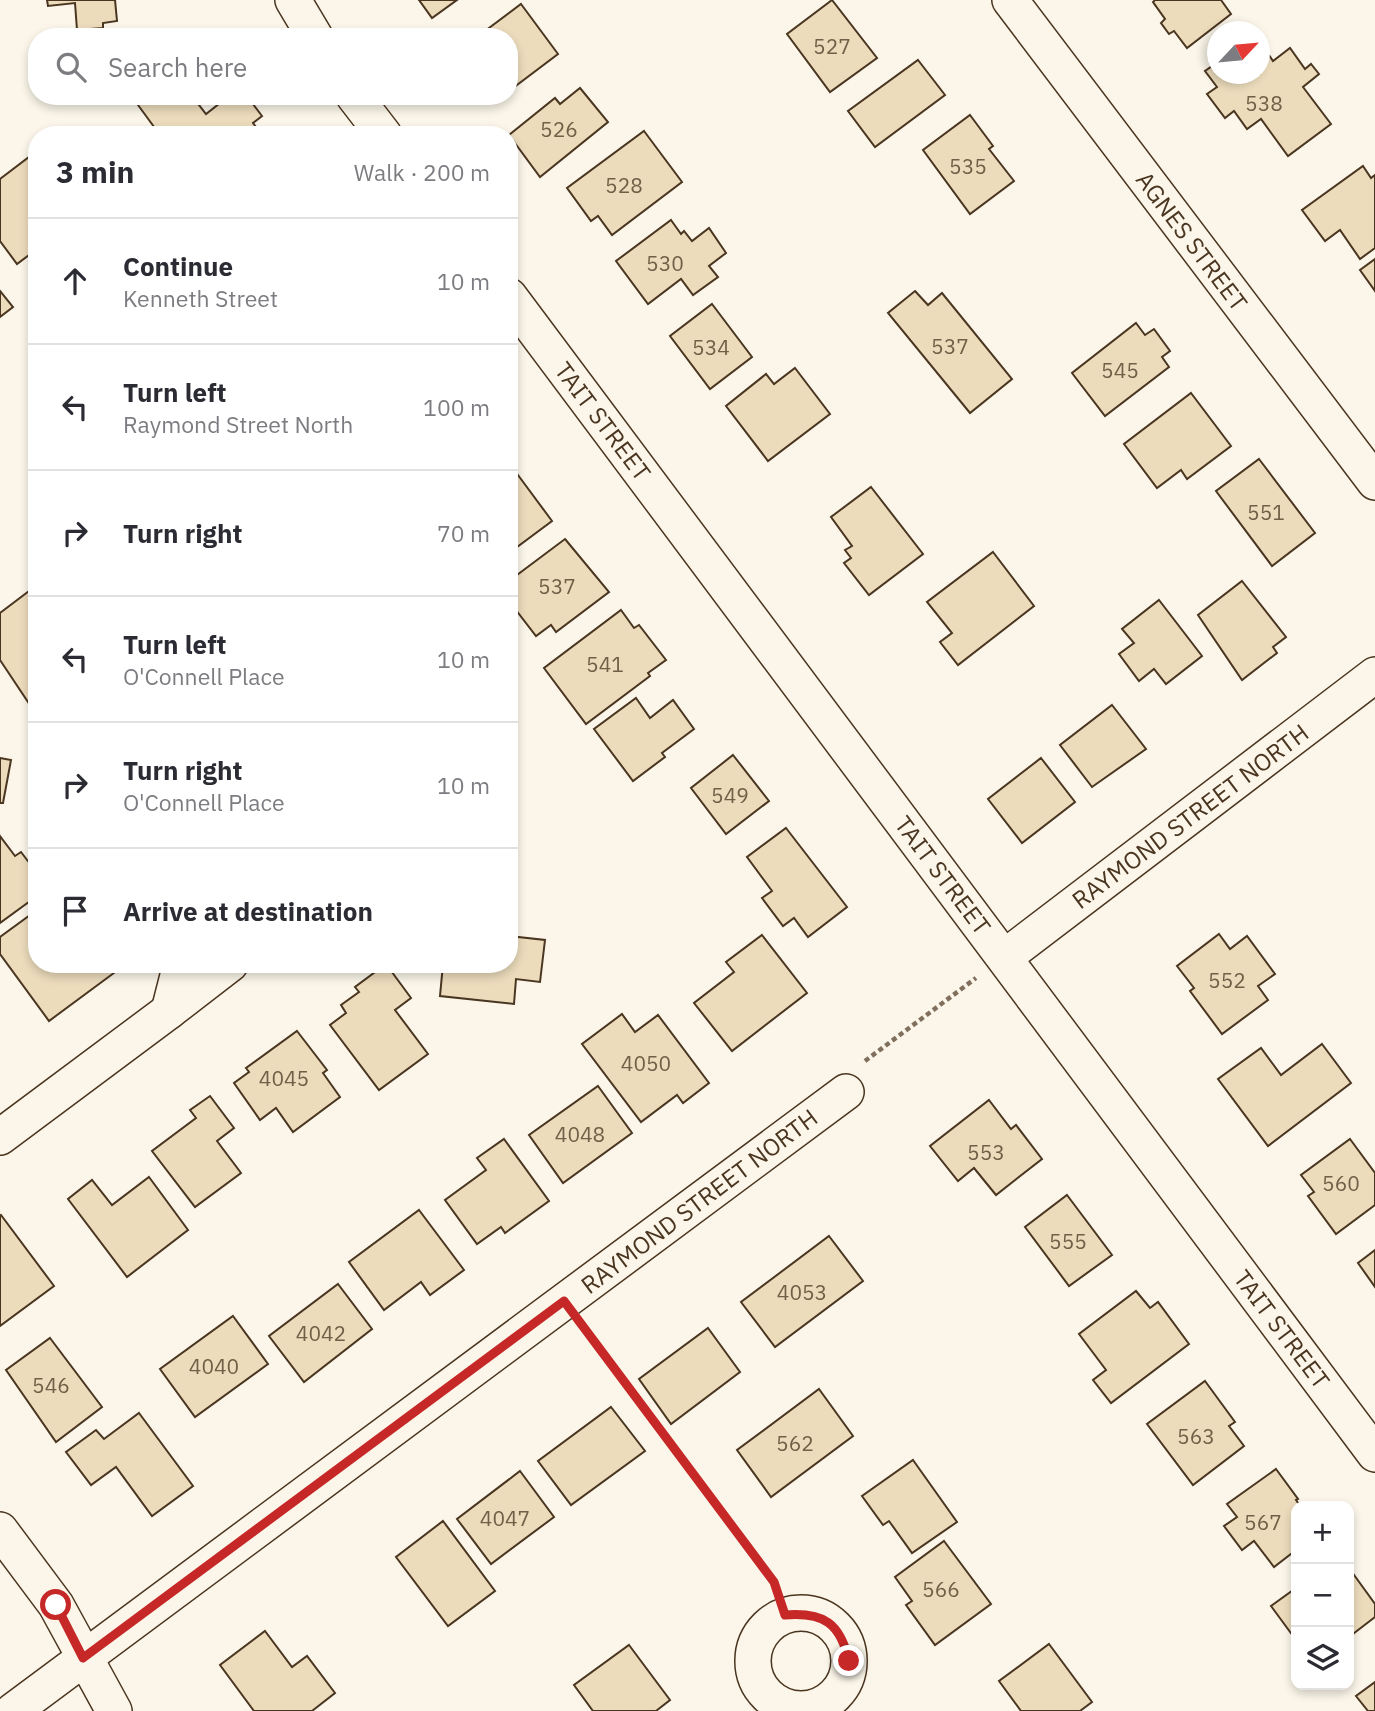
<!DOCTYPE html>
<meta charset="utf-8">
<style>
:root{--surface:#fff;--page:#f2f2f3;--text:#2b2b33;--muted:#7c7c81;--line:#e1e1e2}
body{margin:0;font-family:"IBM Plex Sans",sans-serif;background:var(--page);color:var(--text)}
.controls{position:absolute;right:21px;bottom:21px;display:grid;overflow:hidden;border-radius:14px;box-shadow:0 4px 10px #0003}
.controls button{width:63px;height:63px;display:grid;place-items:center;padding:0;border:0;border-bottom:2px solid var(--line);background:var(--surface);color:var(--text);font:35px sans-serif}
.compass{position:absolute;left:1207px;top:21px;width:63px;height:63px;border-radius:50%;background:var(--surface);box-shadow:0 4px 10px #0003;rotate:64deg}
.stop{position:absolute;width:21px;height:21px;margin:-16px;border:5px solid #c62828;border-radius:50%;background:#fff}
.stop.end{background:#c62828;border-color:#fff;box-shadow:0 2px 7px #0008}
.list{margin:0;padding:0;list-style:none}
h2{display:flex;justify-content:space-between;align-items:center;height:91px;margin:0;padding:0 28px;font-size:30px}
h2 small{font-size:23px;font-weight:400;color:var(--muted)}
.list li{display:grid;grid-template-columns:46px 1fr auto;gap:21px;align-items:center;box-sizing:border-box;height:126px;padding:0 28px;border-top:2px solid var(--line)}
.list b{display:block;font-size:26px;white-space:nowrap}
.list p{margin:0;font-size:23px;white-space:nowrap;color:var(--muted)}
.list em{font-size:23px;font-style:normal;color:var(--muted)}
.icon{flex:none;width:38px;height:38px;fill:none;stroke:currentColor;stroke-width:2;stroke-linecap:round;stroke-linejoin:round}
.map{position:relative;flex:none;width:1375px;height:1711px;overflow:hidden}
.search{position:absolute;background:var(--surface);box-shadow:0 4px 10px #0003;left:28px;top:28px;width:490px;height:77px;display:flex;align-items:center;gap:18px;box-sizing:border-box;padding:0 24px;border-radius:28px;color:var(--muted);font-size:26px}
.panel{position:absolute;background:var(--surface);box-shadow:0 4px 10px #0003;left:28px;top:126px;width:490px;height:847px;border-radius:28px}
.map>svg:first-child{display:block}
.building{fill:#ecdcbc;stroke:#4a3520;stroke-width:2}
.lines{fill:none;stroke-linecap:round;stroke-linejoin:round}
.minor-casing{stroke:#4a3520;stroke-width:38}
.path{stroke:#7f6f5c;stroke-width:4.5;stroke-dasharray:5 3.5;stroke-linecap:butt}
.minor{stroke:#fbf6e9;stroke-width:35}
.route{stroke:#c62828;stroke-width:9}
.labels{text-anchor:middle;dominant-baseline:central;stroke-width:5;stroke-linejoin:round;paint-order:stroke}
.number-label{font-size:21px;fill:#725f47}
.street-label{font-size:24px;fill:#4a3520;stroke:#fbf6e9}
</style>
<div class="map">
<svg width="1375" height="1711" viewBox="0 0 1375 1711">
<rect width="100%" height="100%" fill="#fbf6e9"/>
<!-- building -->
<g class="building">
<path d="M47 0H115L117 21 103 23V28L77 30 75 3 48 6Z"/>
<path d="M419 0H457L432 18Z"/>
<path d="M832 0 877 58 830 92 787 34Z"/>
<path d="M1155 0H1221L1231 14 1187 48 1174 31 1169 34 1161 23 1165 19 1153 2Z"/>
<path d="M521 4 558 54 509 91V37H477Z"/>
<path d="M1260 42 1273 61 1290 48 1305 69 1311 64 1319 74 1303 87 1331 124 1288 156 1261 119 1247 129 1234 111 1225 118 1207 94 1217 87 1205 71 1218 62V74H1260Z"/>
<path d="M918 60 945 95 875 147 848 111Z"/>
<path d="M580 88 608 122 540 177 509 135 555 98 560 104Z"/>
<path d="M149 96H192L206 114 229 96H247L262 116 253 123 262 135H160L138 105Z"/>
<path d="M970 115 993 146 989 149 1014 181 970 214 923 150Z"/>
<path d="M644 131 682 182 612 235 598 216 591 221 567 188Z"/>
<path d="M29 157 37 168V249L17 264 0 241V179Z"/>
<path d="M1363 166 1371 178 1375 175V248L1360 259 1340 230 1325 241 1302 210Z"/>
<path d="M671 220 681 234 684 231 692 241 709 228 726 253 709 266 718 277 693 295 681 279 648 304 616 261Z"/>
<path d="M1375 259V291L1360 270Z"/>
<path d="M0 291 13 307 0 317Z"/>
<path d="M915 291 928 305 942 293 1012 379 970 413 888 313Z"/>
<path d="M712 304 752 357 710 389 670 336Z"/>
<path d="M1136 323 1145 335 1154 329 1170 351 1162 357 1169 367 1105 416 1072 373Z"/>
<path d="M795 368 830 414 768 461 726 406 766 374 774 384Z"/>
<path d="M1191 393 1231 446 1187 479 1181 470 1157 488 1124 444Z"/>
<path d="M1259 459 1315 533 1272 566 1216 491Z"/>
<path d="M515 471 552 521 509 553V475Z"/>
<path d="M871 487 923 554 869 595 844 563 851 558 845 550 852 546 831 517Z"/>
<path d="M565 539 609 592 556 632 551 625 536 636 509 601V581Z"/>
<path d="M993 552 1034 606 958 665 940 642 952 633 927 602Z"/>
<path d="M1242 581 1286 637 1273 647 1277 653 1242 680 1198 615Z"/>
<path d="M37 585V704L32 708 0 660V613Z"/>
<path d="M1159 600 1202 656 1166 684 1154 669 1139 681 1119 654 1134 643 1122 629Z"/>
<path d="M621 610 634 628 639 625 666 660 648 673 650 676 586 724 544 668Z"/>
<path d="M636 698 650 718 673 700 694 729 662 753 665 757 633 781 594 729Z"/>
<path d="M1112 705 1146 749 1092 787 1060 745Z"/>
<path d="M733 755 769 801 726 834 691 788Z"/>
<path d="M0 758 11 760 3 803H0Z"/>
<path d="M1041 758 1075 802 1022 843 988 799Z"/>
<path d="M786 828 847 907 808 937 794 918 783 926 762 898 772 891 747 857Z"/>
<path d="M0 836 15 856 21 852 37 873V896L0 923Z"/>
<path d="M37 910V964L122 967 49 1021 0 954V937Z"/>
<path d="M1219 934 1230 949 1247 936 1275 974 1258 986 1268 1000 1222 1034 1190 991 1194 988 1177 966Z"/>
<path d="M762 935 807 993 732 1051 694 1003 734 972 726 962Z"/>
<path d="M509 936 545 940 540 982 516 979 514 1004 440 996 443 964H509Z"/>
<path d="M386 964 411 998 395 1010 428 1054 379 1090 330 1025 346 1013 341 1005 359 992 355 987Z"/>
<path d="M622 1014 635 1032 658 1015 709 1083 683 1103 677 1095 641 1122 582 1044Z"/>
<path d="M297 1031 327 1070 323 1073 340 1097 293 1132 276 1108 260 1120 234 1083 249 1072 246 1068Z"/>
<path d="M1322 1044 1351 1083 1268 1146 1218 1079 1261 1048 1281 1075Z"/>
<path d="M598 1086 632 1133 563 1183 529 1135Z"/>
<path d="M210 1096 234 1128 217 1141 241 1173 195 1207 152 1151 196 1118 190 1110Z"/>
<path d="M989 1100 1011 1129 1016 1125 1042 1159 996 1195 974 1168 958 1181 930 1146Z"/>
<path d="M504 1139 549 1201 505 1233 501 1227 477 1244 445 1200 486 1170 477 1158Z"/>
<path d="M1350 1139 1375 1173V1205L1336 1234 1308 1196 1314 1192 1301 1175Z"/>
<path d="M149 1177 188 1230 127 1277 68 1199 92 1180 112 1205Z"/>
<path d="M1067 1195 1112 1255 1069 1286 1025 1227Z"/>
<path d="M419 1210 464 1270 430 1295 421 1282 384 1310 349 1262Z"/>
<path d="M1 1215 54 1286 0 1326V1216Z"/>
<path d="M829 1236 863 1281 775 1347 741 1302Z"/>
<path d="M1375 1250V1287L1358 1263Z"/>
<path d="M338 1284 372 1329 304 1382 269 1336Z"/>
<path d="M1136 1291 1150 1308 1158 1302 1189 1344 1111 1403 1093 1380 1106 1370 1079 1334Z"/>
<path d="M233 1316 268 1364 195 1417 160 1369Z"/>
<path d="M708 1328 740 1372 671 1424 639 1379Z"/>
<path d="M50 1338 102 1407 56 1442 6 1370Z"/>
<path d="M1205 1381 1235 1422 1229 1426 1244 1446 1193 1485 1147 1424Z"/>
<path d="M819 1389 853 1436 771 1497 737 1450Z"/>
<path d="M611 1407 645 1451 571 1505 538 1461Z"/>
<path d="M139 1413 193 1486 152 1516 116 1467 91 1485 66 1452 96 1430 104 1439Z"/>
<path d="M913 1460 957 1522 912 1553 889 1521 883 1525 862 1496Z"/>
<path d="M1276 1469 1298 1499 1296 1500 1300 1506H1296V1550L1274 1567 1254 1541 1242 1550 1224 1526 1237 1517 1227 1504Z"/>
<path d="M520 1471 554 1517 491 1564 457 1519Z"/>
<path d="M443 1521 495 1591 448 1626 396 1557Z"/>
<path d="M944 1541 991 1604 935 1645 906 1605 912 1601 895 1577Z"/>
<path d="M1349 1568 1375 1604V1617L1349 1637Z"/>
<path d="M1296 1588V1640L1271 1606Z"/>
<path d="M265 1631 292 1667 307 1656 335 1693 312 1711H254L220 1665Z"/>
<path d="M1049 1644 1092 1702 1080 1711H1021L999 1681Z"/>
<path d="M629 1645 670 1700 656 1711H593L574 1685Z"/>
<path d="M1375 1682V1711H1368L1356 1696Z"/>
</g>
<g class="lines">
<!-- minor casing -->
<g class="minor-casing">
<g id="minor">
<path d="M293 0 315 37"/>
<path d="M1010 0 1375 482"/>
<path d="M354 96 384 135"/>
<path d="M509 296 1375 1454"/>
<path d="M1005 957 1375 675"/>
<path d="M181 964 169 1011 230 964"/>
<path d="M0 1137 169 1011"/>
<path d="M0 1530 56 1605 114 1711"/>
<circle cx="801" cy="1661" r="48"/>
<path d="M13 1711 846 1092"/>
</g>
</g>
<!-- path -->
<g class="path">
<path d="M865 1061 976 978"/>
<path d="M585 1330 774 1582 785 1615"/>
</g>
<!-- minor -->
<use href="#minor" class="minor"/>
</g>
<g class="lines">
<!-- route -->
<path class="route" d="M56 1605 83 1658 564 1301 774 1582 785 1615C824 1612 840 1623 849 1661"/>
</g>
<g class="labels">
<!-- number labels -->
<g class="number-label">
<text x="832" y="46">527</text>
<text x="1264" y="103">538</text>
<text x="559" y="129">526</text>
<text x="968" y="166">535</text>
<text x="624" y="185">528</text>
<text x="665" y="263">530</text>
<text x="950" y="346">537</text>
<text x="711" y="347">534</text>
<text x="1120" y="370">545</text>
<text x="1266" y="512">551</text>
<text x="557" y="586">537</text>
<text x="605" y="664">541</text>
<text x="730" y="795">549</text>
<text x="1227" y="980">552</text>
<text x="646" y="1063">4050</text>
<text x="284" y="1078">4045</text>
<text x="580" y="1134">4048</text>
<text x="986" y="1152">553</text>
<text x="1341" y="1183">560</text>
<text x="1068" y="1241">555</text>
<text x="802" y="1292">4053</text>
<text x="321" y="1333">4042</text>
<text x="214" y="1366">4040</text>
<text x="51" y="1385">546</text>
<text x="1196" y="1436">563</text>
<text x="795" y="1443">562</text>
<text x="505" y="1518">4047</text>
<text x="1263" y="1522">567</text>
<text x="941" y="1589">566</text>
</g>
<!-- street labels -->
<g class="street-label">
<text transform="translate(1192 241) rotate(53)">AGNES STREET</text>
<text transform="translate(603 421) rotate(53)">TAIT STREET</text>
<text transform="translate(1190 816) rotate(-37)">RAYMOND STREET NORTH</text>
<text transform="translate(943 875) rotate(53)">TAIT STREET</text>
<text transform="translate(699 1201) rotate(-37)">RAYMOND STREET NORTH</text>
<text transform="translate(1282 1329) rotate(53)">TAIT STREET</text>
</g>
</g>
</svg>
<div class="controls">
<button>+</button>
<button>−</button>
<button><svg class="icon" aria-label="layers" viewBox="0 0 24 24"><path d="M12 4l9 5-9 5-9-5zM3 14l9 5 9-5"/></svg></button>
</div>
<svg class="compass" viewBox="-18 -18 36 36"><path d="M0-13l5 13h-10z" fill="#e53935"/><path d="M0 13l5-13h-10z" fill="#7c7c81"/></svg>
<div class="stop" style="left:56px;top:1605px"></div>
<div class="stop end" style="left:849px;top:1661px"></div>
<div class="search"><svg class="icon" aria-label="search" viewBox="0 0 24 24"><circle cx="10" cy="10" r="6"/><path d="M15 15l6 6"/></svg>Search here</div>
<section class="panel">
<h2>3 min<small>Walk · 200 m</small></h2>
<ul class="list">
<li><svg class="icon" aria-label="ahead" viewBox="0 0 24 24"><path d="M12 20V5M6 11l6-6 6 6"/></svg><div><b>Continue</b><p>Kenneth Street</p></div><em>10 m</em></li>
<li><svg class="icon" aria-label="left" viewBox="0 0 24 24"><path d="M17 20v-9H6M10 6l-5 5 5 5"/></svg><div><b>Turn left</b><p>Raymond Street North</p></div><em>100 m</em></li>
<li><svg class="icon" aria-label="right" viewBox="0 0 24 24"><path d="M7 20v-9h11M14 6l5 5-5 5"/></svg><div><b>Turn right</b></div><em>70 m</em></li>
<li><svg class="icon" aria-label="left" viewBox="0 0 24 24"><path d="M17 20v-9H6M10 6l-5 5 5 5"/></svg><div><b>Turn left</b><p>O'Connell Place</p></div><em>10 m</em></li>
<li><svg class="icon" aria-label="right" viewBox="0 0 24 24"><path d="M7 20v-9h11M14 6l5 5-5 5"/></svg><div><b>Turn right</b><p>O'Connell Place</p></div><em>10 m</em></li>
<li><svg class="icon" aria-label="arrive" viewBox="0 0 24 24"><path d="M6 21V4h12l-3 4 3 4H6"/></svg><div><b>Arrive at destination</b></div></li>
</ul>
</section>
</div>
